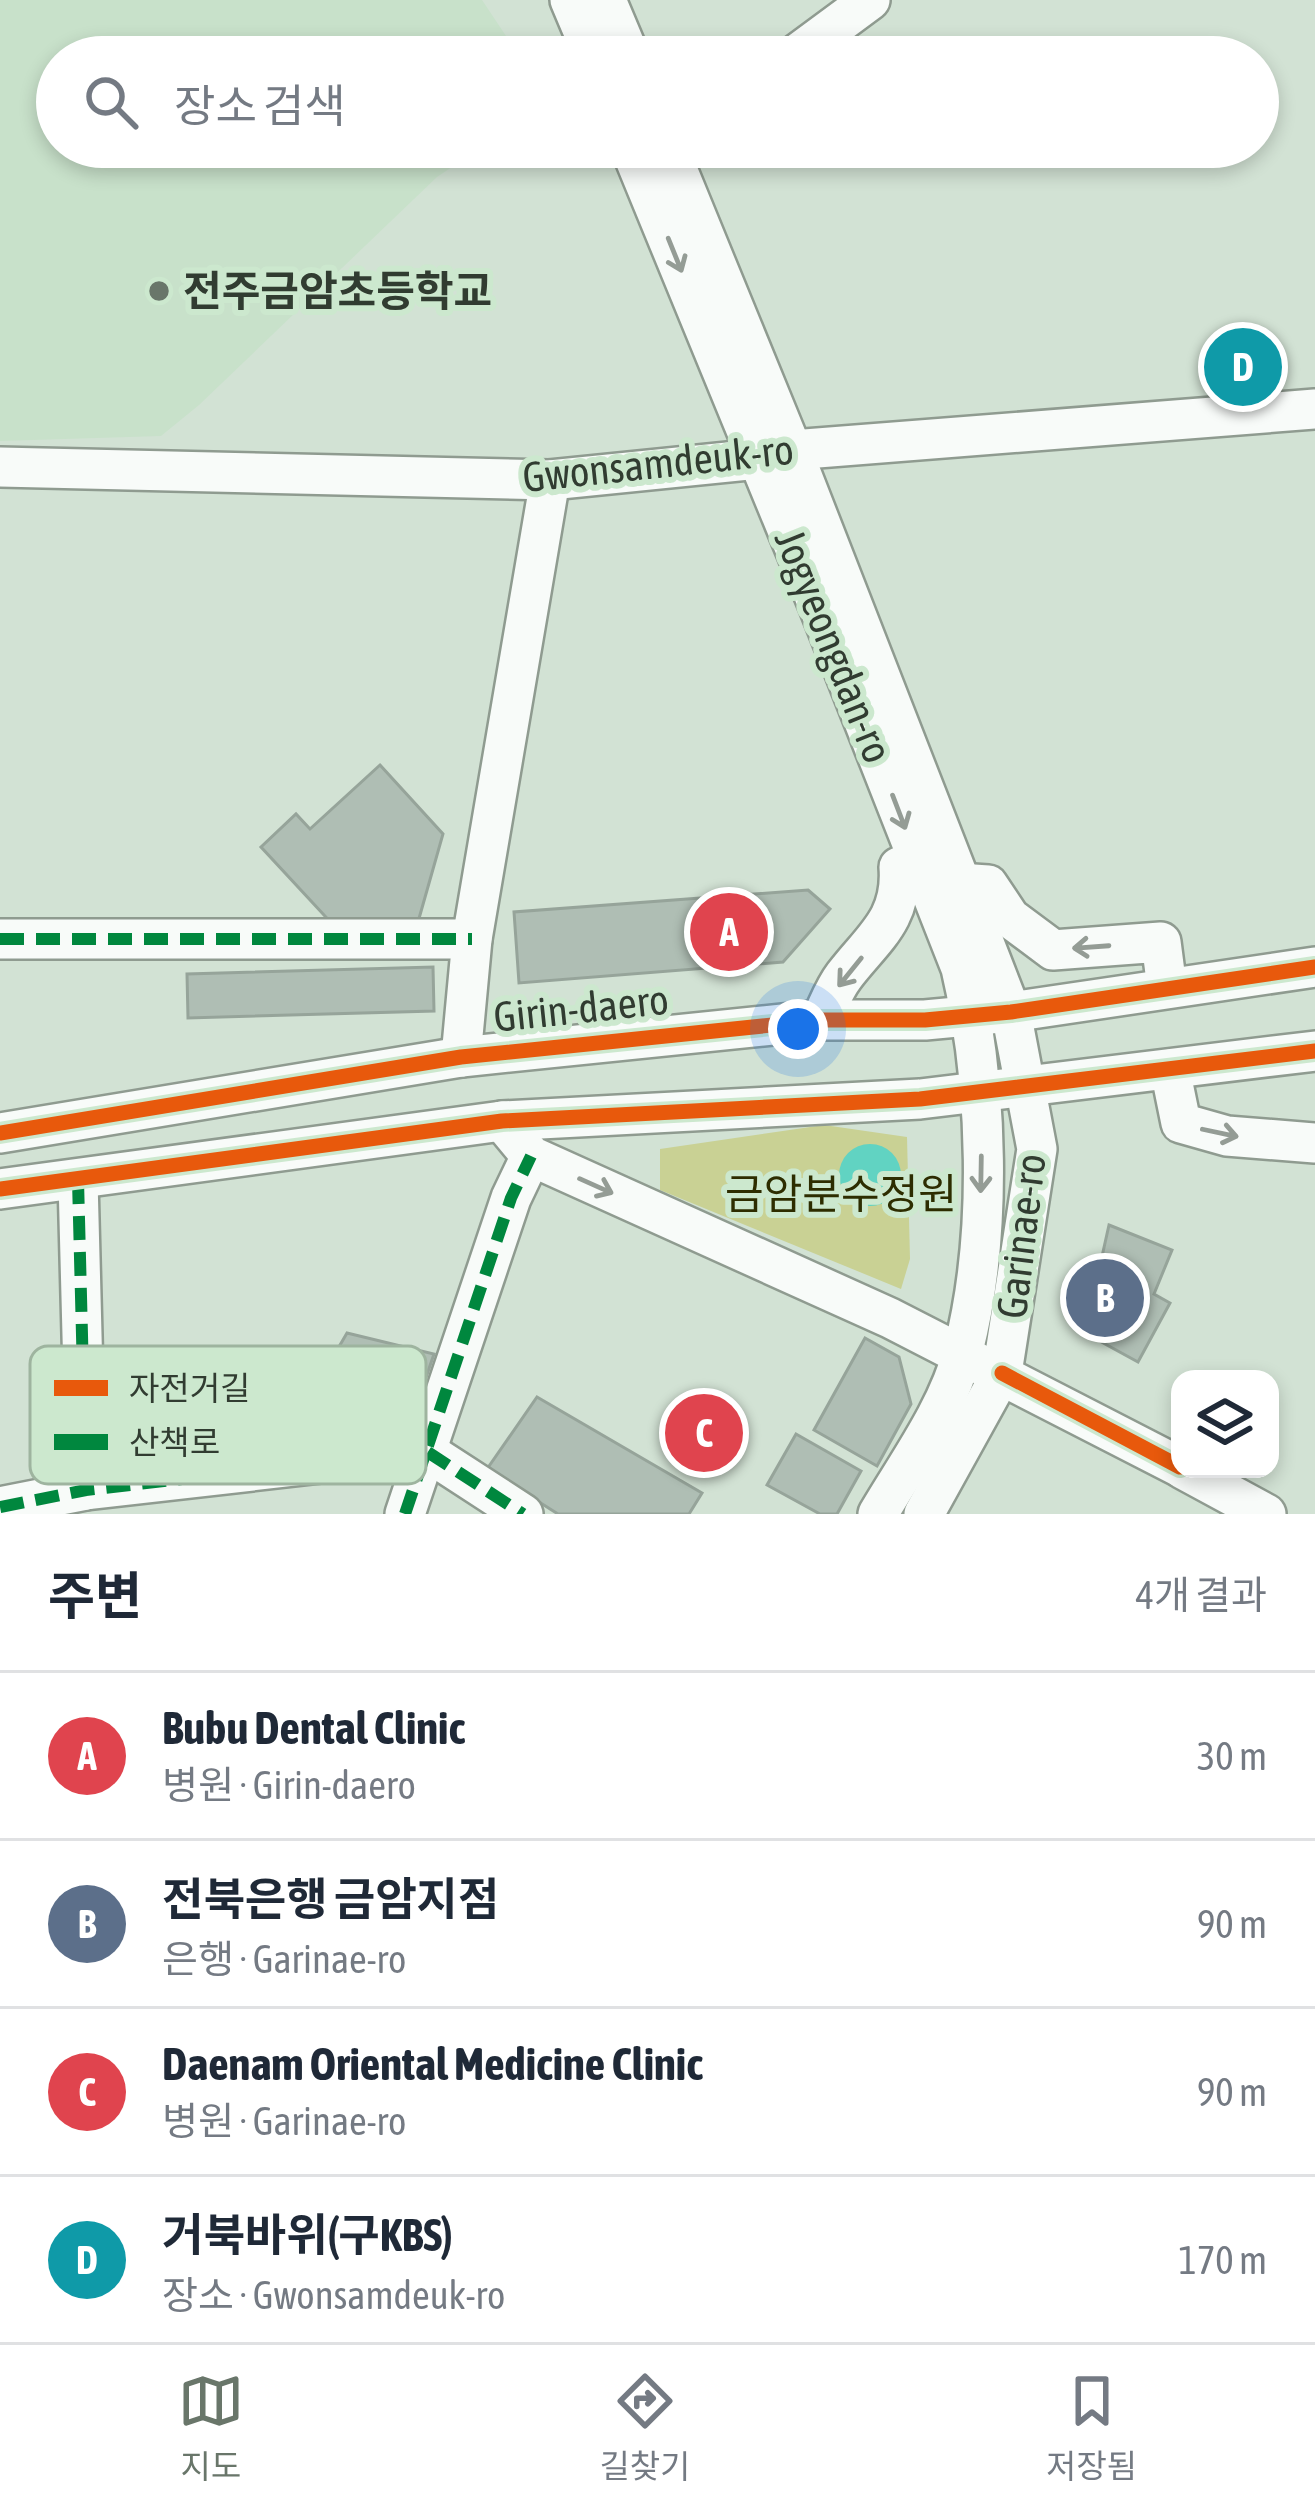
<!DOCTYPE html>
<html lang="ko">
<meta charset="utf-8">
<style>
:root{--surface:#fff;--page:#f2f2f3;--text:#1f2937;--muted:#747a83;--line:#e0e1e3;--accent:#69766a}
body{margin:0;font-family:"Asap Condensed","Noto Sans KR",sans-serif;background:var(--page);color:var(--text)}
.controls{position:absolute;right:36px;bottom:36px;display:grid;overflow:hidden;border-radius:24px;box-shadow:0 6px 18px #0003}
.controls button{width:108px;height:108px;display:grid;place-items:center;padding:0;border:0;border-bottom:3px solid var(--line);background:var(--surface);color:var(--text);font:60px sans-serif}
.you{position:absolute;left:798px;top:1029px;width:42px;height:42px;margin:-30px;border:9px solid #fff;border-radius:50%;background:#1a73e8;box-shadow:0 0 0 18px #1a73e833}
.badge{display:grid;place-items:center;width:78px;height:78px;border-radius:50%;background:var(--accent);color:#fff;font-size:39px;font-weight:700}
.pin{position:absolute;translate:-50% -50%;border:6px solid #fff;box-shadow:0 3px 12px #0006}
.list{margin:0;padding:0;list-style:none}
h2{display:flex;justify-content:space-between;align-items:center;height:156px;margin:0;padding:0 48px;font-size:51px}
h2 small{font-size:39px;font-weight:400;color:var(--muted)}
.list li{display:grid;grid-template-columns:78px 1fr auto;gap:36px;align-items:center;box-sizing:border-box;height:168px;padding:0 48px;border-top:3px solid var(--line)}
.list b{display:block;font-size:45px;white-space:nowrap}
.list p{margin:0;font-size:39px;white-space:nowrap;color:var(--muted)}
.list em{font-size:39px;font-style:normal;color:var(--muted)}
.icon{flex:none;width:66px;height:66px;fill:none;stroke:currentColor;stroke-width:2;stroke-linecap:round;stroke-linejoin:round}
.map{position:relative;flex:none;width:1315px;height:1514px;overflow:hidden}
.search{position:absolute;background:var(--surface);box-shadow:0 6px 18px #0003;left:36px;right:36px;top:36px;height:132px;display:flex;align-items:center;gap:30px;box-sizing:border-box;padding:0 42px;border-radius:66px;color:var(--muted);font-size:45px}
.sheet{height:828px;background:var(--surface)}
nav{display:flex;justify-content:space-around;align-items:center;box-sizing:border-box;height:168px;border-top:3px solid var(--line);background:var(--surface);font-size:33px;color:var(--muted)}
nav a{display:grid;justify-items:center;gap:6px}
nav .on{color:var(--accent)}
.map>svg:first-child{display:block}
.built{fill:#c8e1ca}
.green{fill:#c9d194}
.water{fill:#61d3c2}
.building{fill:#afbeb4;stroke:#96a49a;stroke-width:3}
.lines{fill:none;stroke-linecap:round;stroke-linejoin:round}
.minor-casing{stroke:#8f9b90;stroke-width:44}
.minor{stroke:#f8fbf9;stroke-width:39}
.quiet{stroke:#00873e;stroke-width:12;stroke-dasharray:24 12;stroke-linecap:butt}
.cycleway-casing{stroke:#cce8ce;stroke-width:22}
.cycleway{stroke:#e8590c;stroke-width:15}
.oneway{stroke:#949c95}
.poi-dot{fill:#69766a;stroke:#cce8ce;stroke-width:4.5}
.labels{text-anchor:middle;dominant-baseline:central;stroke-width:12;stroke-linejoin:round;paint-order:stroke}
.poi-label{font-size:42px;font-weight:bold;fill:#313c31;stroke:#cce8ce;text-anchor:start}
.street-label{font-size:42px;fill:#313c31;stroke:#cce8ce}
.park-label{font-size:42px;fill:#2d2d00;stroke:#cce8ce}
.key{fill:#cce8ce;stroke:#9eb49f;stroke-width:3}
.key-label{font-size:33px;fill:#313c31}
</style>
<div class="map">
<svg width="1315" height="1514" viewBox="0 0 1315 1514">
<rect width="100%" height="100%" fill="#d2e2d4"/>
<!-- built -->
<path class="built" d="M0 0H482L520 57H57V147H482L437 177 199 405 161 436 0 441Z"/>
<!-- green -->
<path class="green" d="M824 1125 907 1137 910 1259 901 1289 660 1190V1149Z"/>
<!-- water -->
<circle class="water" cx="870" cy="1175" r="31"/>
<!-- building -->
<g class="building">
<path d="M380 765 443 834 418 922 336 928 261 847 296 814 310 829Z"/>
<path d="M808 890 830 909 783 962 519 983 514 912Z"/>
<path d="M433 967 434 1011 188 1018 187 974Z"/>
<path d="M1109 1225 1172 1250 1154 1294 1170 1303 1138 1362 1085 1333Z"/>
<path d="M347 1333 434 1354 408 1430 384 1443 257 1461 250 1422 304 1407Z"/>
<path d="M865 1338 899 1357 911 1404 877 1466 814 1430Z"/>
<path d="M537 1397 702 1493 689 1514H558L487 1469Z"/>
<path d="M796 1434 861 1471 837 1514H820L767 1485Z"/>
</g>
<g class="lines">
<!-- minor casing -->
<g class="minor-casing">
<g id="minor">
<path d="M570 0 594 57"/>
<path d="M606 0 630 57"/>
<path d="M793 57 870 0"/>
<path d="M630 147 819 607 961 968C988 1085 993 1234 963 1351 948 1409 908 1463 878 1514"/>
<path d="M668 147 792 450 1011 1012 1037 1149 1002 1373 924 1514"/>
<path d="M0 467 550 480 758 459 792 450 1315 409"/>
<path d="M958 883 988 885 1010 918 1053 950 1161 942 1167 988"/>
<path d="M0 939H472"/>
<path d="M821 1020C828 1006 834 989 844 976 872 939 903 920 899 867L918 859"/>
<path d="M461 1057 472 939 550 480"/>
<path d="M1170 1069 1181 1123 1227 1136 1315 1143"/>
<path d="M502 1121 531 1156 890 1318 1180 1467"/>
<path d="M0 1133 461 1057 821 1020H925L1011 1012 1315 967"/>
<path d="M78 1180 86 1490"/>
<path d="M0 1189 502 1121 920 1099 1315 1051"/>
<path d="M1183 1469 1266 1514"/>
<path d="M0 1507 86 1490 426 1451 523 1514"/>
<path d="M405 1514 511 1198 531 1156"/>
</g>
</g>
<!-- minor -->
<use href="#minor" class="minor"/>
<!-- quiet -->
<g class="quiet">
<path d="M0 939H472"/>
<path d="M78 1180 86 1490"/>
<path d="M0 1507 86 1490 426 1451 523 1514"/>
<path d="M405 1514 511 1198 531 1156"/>
</g>
<!-- cycleway casing -->
<g class="cycleway-casing">
<g id="cycleway">
<path d="M0 1133 461 1057 821 1020H925L1011 1012 1315 967"/>
<path d="M0 1189 502 1121 920 1099 1315 1051"/>
<path d="M1002 1373 1180 1467"/>
</g>
</g>
<!-- cycleway -->
<use href="#cycleway" class="cycleway"/>
</g>
<!-- one-way arrows -->
<defs><path id="oneway-shaft" d="M-6 0H5M1.5-3L5.5 0L1.5 3" fill="none" stroke-width="1.6" stroke-linecap="round" stroke-linejoin="round" transform="scale(3)"/></defs>
<g class="oneway">
<use href="#oneway-shaft" transform="translate(675 255) rotate(68)"/>
<use href="#oneway-shaft" transform="translate(899 812) rotate(69)"/>
<use href="#oneway-shaft" transform="translate(1091 947) rotate(176)"/>
<use href="#oneway-shaft" transform="translate(850 972) rotate(129)"/>
<use href="#oneway-shaft" transform="translate(1220 1133) rotate(12)"/>
<use href="#oneway-shaft" transform="translate(981 1174) rotate(91)"/>
<use href="#oneway-shaft" transform="translate(596 1186) rotate(24)"/>
</g>
<!-- markers -->
<circle class="poi-dot" cx="159" cy="291" r="12"/>
<g class="labels">
<!-- poi labels -->
<g class="poi-label">
<text x="183" y="291">전주금암초등학교</text>
</g>
<!-- street labels -->
<g class="street-label">
<text transform="translate(658 463) rotate(-6)">Gwonsamdeuk-ro</text>
<text transform="translate(834 646) rotate(68)">Jogyeongdan-ro</text>
<text transform="translate(581 1008) rotate(-6)">Girin-daero</text>
<text transform="translate(1021 1236) rotate(-83)">Garinae-ro</text>
</g>
<!-- park labels -->
<g class="park-label">
<text x="841" y="1194">금암분수정원</text>
</g>
</g>
<!-- legend -->
<rect x="30" y="1346" width="396" height="138" rx="18" class="key"/>
<rect x="54" y="1380" width="54" height="16" fill="#e8590c"/>
<rect x="54" y="1434" width="54" height="16" fill="#00873e"/>
<g class="key-label">
<text x="129" y="1400">자전거길</text>
<text x="129" y="1454">산책로</text>
</g>
</svg>
<div class="controls">
<button><svg class="icon" aria-label="layers" viewBox="0 0 24 24"><path d="M12 4l9 5-9 5-9-5zM3 14l9 5 9-5"/></svg></button>
</div>
<div class="you"></div>
<div class="pin badge" style="left:729px;top:932px;background:#e0444e">A</div>
<div class="pin badge" style="left:1105px;top:1298px;background:#5c6f8a">B</div>
<div class="pin badge" style="left:704px;top:1433px;background:#e0444e">C</div>
<div class="pin badge" style="left:1243px;top:367px;background:#0f9aa8">D</div>
<div class="search"><svg class="icon" aria-label="search" viewBox="0 0 24 24"><circle cx="10" cy="10" r="6"/><path d="M15 15l6 6"/></svg>장소 검색</div>
</div>
<section class="sheet">
<h2>주변<small>4개 결과</small></h2>
<ul class="list">
<li><span class="badge" style="background:#e0444e">A</span><div><b>Bubu Dental Clinic</b><p>병원 · Girin-daero</p></div><em>30 m</em></li>
<li><span class="badge" style="background:#5c6f8a">B</span><div><b>전북은행 금암지점</b><p>은행 · Garinae-ro</p></div><em>90 m</em></li>
<li><span class="badge" style="background:#e0444e">C</span><div><b>Daenam Oriental Medicine Clinic</b><p>병원 · Garinae-ro</p></div><em>90 m</em></li>
<li><span class="badge" style="background:#0f9aa8">D</span><div><b>거북바위(구KBS)</b><p>장소 · Gwonsamdeuk-ro</p></div><em>170 m</em></li>
</ul>
</section>
<nav>
<a class="on"><svg class="icon" aria-label="map" viewBox="0 0 24 24"><path d="M3 6l6-2 6 2 6-2v14l-6 2-6-2-6 2zM9 4v14M15 6v14"/></svg>지도</a>
<a><svg class="icon" aria-label="directions" viewBox="0 0 24 24"><path d="M12 3l9 9-9 9-9-9zM9 14v-3h6M13 9l2 2-2 2"/></svg>길찾기</a>
<a><svg class="icon" aria-label="saved" viewBox="0 0 24 24"><path d="M7 4h10v16l-5-4-5 4z"/></svg>저장됨</a>
</nav>
